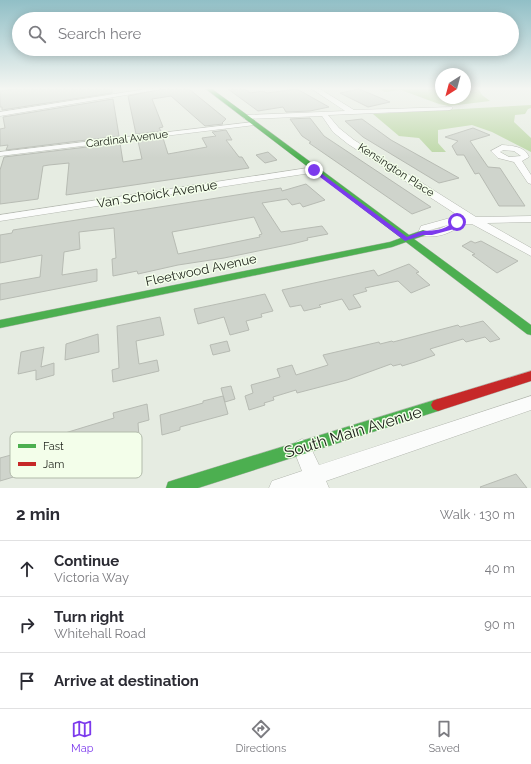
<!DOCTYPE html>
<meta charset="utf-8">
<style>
:root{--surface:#fff;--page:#f2f2f3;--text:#2b2b33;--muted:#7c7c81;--line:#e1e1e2;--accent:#7c3aed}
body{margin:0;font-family:Raleway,sans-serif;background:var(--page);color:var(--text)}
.compass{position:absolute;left:435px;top:68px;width:36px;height:36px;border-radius:50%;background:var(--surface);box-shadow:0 2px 10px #0003;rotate:216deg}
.stop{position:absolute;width:12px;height:12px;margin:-9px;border:3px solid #7c3aed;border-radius:50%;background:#fff}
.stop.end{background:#7c3aed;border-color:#fff;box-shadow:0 1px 4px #0008}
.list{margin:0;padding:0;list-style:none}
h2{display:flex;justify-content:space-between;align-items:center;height:52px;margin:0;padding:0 16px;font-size:17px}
h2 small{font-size:13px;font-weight:400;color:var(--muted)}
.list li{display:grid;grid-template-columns:26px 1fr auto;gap:12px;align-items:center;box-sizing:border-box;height:56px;padding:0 16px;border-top:1px solid var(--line)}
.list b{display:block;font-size:15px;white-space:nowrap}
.list p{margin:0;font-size:13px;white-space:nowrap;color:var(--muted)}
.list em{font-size:13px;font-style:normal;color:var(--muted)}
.icon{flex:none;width:22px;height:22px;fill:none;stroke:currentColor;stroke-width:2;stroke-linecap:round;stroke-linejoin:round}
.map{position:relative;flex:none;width:531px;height:488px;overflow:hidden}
.search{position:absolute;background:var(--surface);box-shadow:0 2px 10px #0003;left:12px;right:12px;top:12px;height:44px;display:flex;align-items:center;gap:10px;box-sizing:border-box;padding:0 14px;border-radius:22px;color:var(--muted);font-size:15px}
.sheet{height:220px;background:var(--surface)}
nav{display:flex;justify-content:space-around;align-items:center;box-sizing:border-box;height:56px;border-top:1px solid var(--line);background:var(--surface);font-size:11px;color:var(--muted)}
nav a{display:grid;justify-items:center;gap:2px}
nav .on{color:var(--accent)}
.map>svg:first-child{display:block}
.forest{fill:#bcd7a6}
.building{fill:#cfd4cc;stroke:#b7bbb3;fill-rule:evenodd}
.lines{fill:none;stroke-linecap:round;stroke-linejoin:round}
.street-casing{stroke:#b4b8b0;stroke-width:1}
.fast-casing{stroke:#b4b8b0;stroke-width:1}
.jam-casing{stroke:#b4b8b0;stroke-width:1}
.street{fill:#fbfcfb;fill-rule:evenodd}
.fast{fill:#4caf50;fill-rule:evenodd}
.jam{fill:#c62828;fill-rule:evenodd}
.route{fill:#7c3aed}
.labels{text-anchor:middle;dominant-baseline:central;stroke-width:3;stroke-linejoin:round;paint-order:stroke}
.far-street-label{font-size:11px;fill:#1c2019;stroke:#f3feea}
.street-label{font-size:13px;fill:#1c2019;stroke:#f3feea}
.near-street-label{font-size:16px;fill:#1c2019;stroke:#f3feea}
.key{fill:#f3feea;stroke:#b2bbab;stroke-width:1}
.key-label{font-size:11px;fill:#1c2019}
</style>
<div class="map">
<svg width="531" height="488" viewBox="0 0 531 488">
<rect width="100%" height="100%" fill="#e6ece2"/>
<!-- forest -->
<g class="forest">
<path d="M379 89H441V98H465V89H479L482 95 490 101 449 106 439 104 401 90 385 92Z"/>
<path d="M531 105V108L528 109 525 114 515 115 514 122 531 138V152L492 132 472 125 438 130V143L446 152H432L419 138 399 136 373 114Z"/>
</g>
<!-- building -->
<g class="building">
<path d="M16 89H112V93L2 110V107H0V91Z"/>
<path d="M163 89H189L226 119 222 123 223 124 205 126 171 96 152 99 163 127 159 128 161 131 136 134 128 96Z"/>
<path d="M228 89H245L250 93 263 91 267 93 297 89 329 107 310 111 286 112 283 107 258 111Z"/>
<path d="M359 89 371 94 390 102 368 107 340 93Z"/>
<path d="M113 99 119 136 6 150 8 145 0 146V129L5 128 3 117Z"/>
<path d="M310 118 324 136 431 207 412 214 309 143 311 142 302 136 290 119Z"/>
<path d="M362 119 391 140 459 178 439 183 363 137 345 121Z"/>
<path d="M473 128 490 135 470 141 488 167 500 168 525 206H499L479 173 475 174 464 155H457L452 146 458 141 445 137Z"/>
<path d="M226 130 232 140H226L239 157H242L249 168 66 195 69 163 49 165 43 166 38 199 0 204V170L4 157 120 143 123 162 142 159 138 141 163 138 168 154 207 147 202 138 216 136 212 132Z"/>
<path d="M268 152 277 160 265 163 256 155Z"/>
<path d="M306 184 325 200 303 207 300 203 292 205 287 199 262 203 281 232 322 226 328 234 307 238 308 240 292 244 224 258 178 265 138 274 137 271 113 276 112 259 116 258 114 228 79 232 80 249 64 252 62 275 97 269V281L0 300V284L40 277 42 255 0 263V235L12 233 13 230 281 188 282 191ZM254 217 262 234 259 235 260 237 178 254 172 232Z"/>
<path d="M471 241 475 243 481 241 518 261 497 273 472 255 475 254 462 246Z"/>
<path d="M409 264 419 272 416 273 430 285 411 293 398 281 365 288 367 291 353 295 361 307 349 310 342 299 319 305 321 307 304 311 301 305 290 307 282 290 374 270 378 276Z"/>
<path d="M265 294 273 311 261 314 262 317 246 321 249 330 230 335 224 317 198 324 194 309Z"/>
<path d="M160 317 164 335 136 341 139 364 157 360 159 371 113 382 112 370 119 368 117 326Z"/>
<path d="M483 321 500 339 490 342 485 337 466 342 463 339 430 349 435 355 415 362 402 366 401 364 393 366 391 364 347 380 297 393 296 390 273 397 274 400 264 403 265 405 249 410 245 396 253 393 251 385 280 377 277 369 292 365 296 375 328 365 323 355 379 342 380 344 392 341 393 342 458 325 460 327Z"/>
<path d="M98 334 99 352 65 360 66 344Z"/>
<path d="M227 341 230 351 213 355 210 345Z"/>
<path d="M44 347 41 367 54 363V375L36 380V370L18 374 21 352Z"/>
<path d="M231 386 235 399 225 402 221 388Z"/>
<path d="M223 396 228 414 180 427V430L162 435 160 415 203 403V401Z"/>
<path d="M147 404 149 420 138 423 139 437 100 448V454L76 460V447L64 450 65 433 114 418 113 413Z"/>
<path d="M37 448V452L48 449 47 467 0 481V458Z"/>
<path d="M516 474 527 488H481L480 487Z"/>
</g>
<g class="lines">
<!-- street casing -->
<g class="street-casing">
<g id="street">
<path d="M146 89H162L0 116V112Z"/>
<path d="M312 89H320L354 110 452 107 453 108 450 110 328 115 339 128 354 140 476 217 531 216V222L487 223 531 248V256L472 224H461C451 235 433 239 419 235L418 233 421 226 450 218H462L348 144 333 132 322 116 245 119 242 117 245 115 345 111ZM448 225 439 229 430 230Z"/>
<path d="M253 122 255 123V125L0 156V152Z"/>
<path d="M502 145C512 146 525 146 529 157L522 161 531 175V184L528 183 514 162 498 158 491 151ZM503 150 514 151 521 156 509 157 500 152Z"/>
<path d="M314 167 317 168V172L0 221V215Z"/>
<path d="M531 396V410L326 481 329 488H269L272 481 302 471 293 448 296 442 302 439 308 442 319 465Z"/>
</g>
</g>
<!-- fast casing -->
<g class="fast-casing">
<g id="fast">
<path d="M206 89H212L409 235 423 230 426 231 427 233 426 235 414 239 531 325V335L527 334 406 242 392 247 0 328V320L390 242 401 238Z"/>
<path d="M438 399 443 401 445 405 443 409 438 411 198 488H166L168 482 174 480Z"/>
</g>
</g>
<!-- jam casing -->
<g class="jam-casing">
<path id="jam" d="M531 371V381L438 411 433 409 431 405 433 401 438 399Z"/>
</g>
<!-- street -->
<use href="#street" class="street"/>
<!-- fast -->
<use href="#fast" class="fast"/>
<!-- jam -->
<use href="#jam" class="jam"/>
</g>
<!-- sky -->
<linearGradient id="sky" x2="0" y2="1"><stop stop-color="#91bfc6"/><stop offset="0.56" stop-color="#f4f6f2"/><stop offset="1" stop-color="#f4f6f2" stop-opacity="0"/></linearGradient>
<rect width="531" height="158" fill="url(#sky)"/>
<!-- route -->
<path class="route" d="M314 168 407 237C412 235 418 232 423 231 436 230 445 231 455 220L460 222 454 229 432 235H423L405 241 312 171Z"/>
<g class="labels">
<!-- far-street labels -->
<g class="far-street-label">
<text transform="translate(127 139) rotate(-7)">Cardinal Avenue</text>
<text transform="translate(396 170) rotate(33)">Kensington Place</text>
</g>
<!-- street labels -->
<g class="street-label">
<text transform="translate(157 194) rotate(-9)">Van Schoick Avenue</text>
<text transform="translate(201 270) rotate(-12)">Fleetwood Avenue</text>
</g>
<!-- near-street labels -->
<g class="near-street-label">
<text transform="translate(353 432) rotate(-17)">South Main Avenue</text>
</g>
</g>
<!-- legend -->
<rect x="10" y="432" width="132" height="46" rx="6" class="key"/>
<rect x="18" y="444" width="18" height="4" fill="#4caf50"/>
<rect x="18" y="462" width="18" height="4" fill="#c62828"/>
<g class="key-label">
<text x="43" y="450">Fast</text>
<text x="43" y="468">Jam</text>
</g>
</svg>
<svg class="compass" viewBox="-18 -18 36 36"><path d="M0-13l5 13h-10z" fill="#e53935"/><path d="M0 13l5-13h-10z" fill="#7c7c81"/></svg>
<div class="stop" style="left:457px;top:222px"></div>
<div class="stop end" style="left:314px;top:170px"></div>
<div class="search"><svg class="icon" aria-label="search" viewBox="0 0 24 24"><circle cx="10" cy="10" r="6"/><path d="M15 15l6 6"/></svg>Search here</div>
</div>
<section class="sheet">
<h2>2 min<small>Walk · 130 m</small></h2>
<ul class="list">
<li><svg class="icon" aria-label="ahead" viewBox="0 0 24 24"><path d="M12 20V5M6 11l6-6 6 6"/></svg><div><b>Continue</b><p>Victoria Way</p></div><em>40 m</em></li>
<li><svg class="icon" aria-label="right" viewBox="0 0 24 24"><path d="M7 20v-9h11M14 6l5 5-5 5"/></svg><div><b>Turn right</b><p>Whitehall Road</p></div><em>90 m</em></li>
<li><svg class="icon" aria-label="arrive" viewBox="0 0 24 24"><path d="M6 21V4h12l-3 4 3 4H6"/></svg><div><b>Arrive at destination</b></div></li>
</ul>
</section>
<nav>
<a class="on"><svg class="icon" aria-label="map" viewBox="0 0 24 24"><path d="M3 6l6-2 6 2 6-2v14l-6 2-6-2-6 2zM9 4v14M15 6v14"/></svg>Map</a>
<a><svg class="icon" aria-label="directions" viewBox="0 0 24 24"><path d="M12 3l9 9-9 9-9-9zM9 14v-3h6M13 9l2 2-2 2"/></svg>Directions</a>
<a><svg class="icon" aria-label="saved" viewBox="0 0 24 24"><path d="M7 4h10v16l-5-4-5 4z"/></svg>Saved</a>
</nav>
